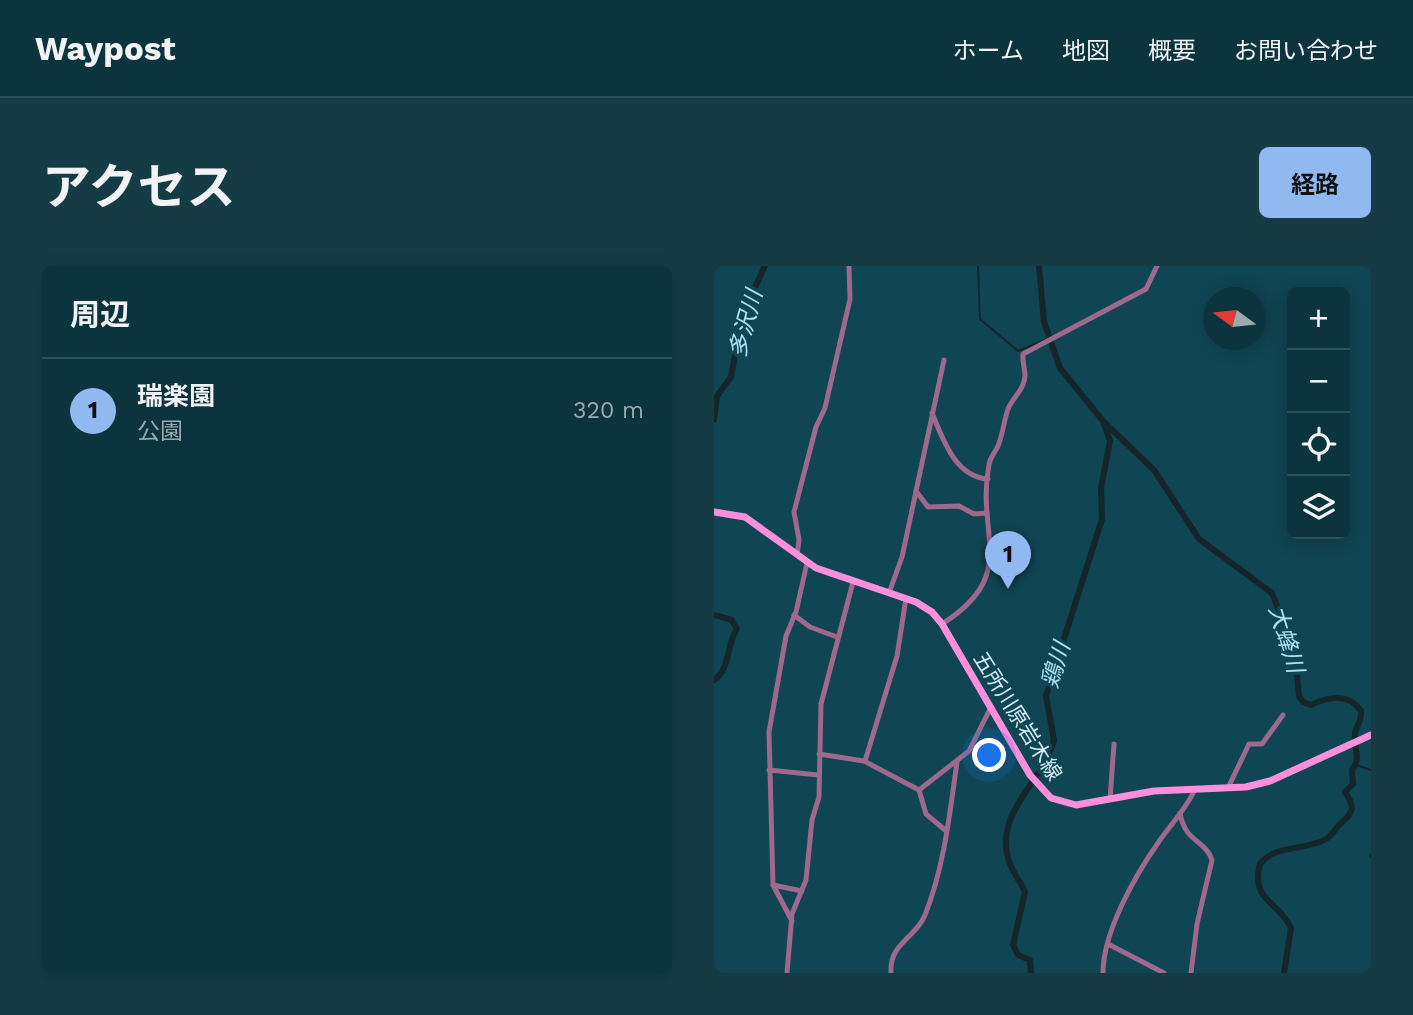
<!DOCTYPE html>
<html lang="ja">
<meta charset="utf-8">
<style>
:root{--surface:#0c343e;--page:#153c45;--text:#f1f3f6;--muted:#9aaab0;--line:#2c4f58;--accent:#90b9f0}
body{margin:0;font-family:"Work Sans","Noto Sans JP",sans-serif;background:var(--page);color:var(--text)}
.controls{position:absolute;right:21px;top:21px;display:grid;overflow:hidden;border-radius:10px;box-shadow:0 4px 18px #0003}
.controls button{width:63px;height:63px;display:grid;place-items:center;padding:0;border:0;border-bottom:2px solid var(--line);background:var(--surface);color:var(--text);font:35px sans-serif}
.compass{position:absolute;left:489px;top:21px;width:63px;height:63px;border-radius:50%;background:var(--surface);box-shadow:0 4px 18px #0003;rotate:285deg}
.you{position:absolute;left:276px;top:490px;width:24px;height:24px;margin:-18px;border:5px solid #fff;border-radius:50%;background:#1a73e8;box-shadow:0 0 0 10px #1a73e833}
.badge{display:grid;place-items:center;width:46px;height:46px;border-radius:50%;background:var(--accent);color:#111;font-size:23px;font-weight:700}
.pin{position:absolute;translate:-50% -58px;filter:drop-shadow(0 2px 4px #0008)}
.pin::after{content:'';position:absolute;top:37px;width:24px;height:21px;background:inherit;clip-path:polygon(0 0,100% 0,50% 100%)}
.list{margin:0;padding:0;list-style:none}
h2{display:flex;justify-content:space-between;align-items:center;height:91px;margin:0;padding:0 28px;font-size:30px}
h2 small{font-size:23px;font-weight:400;color:var(--muted)}
.list li{display:grid;grid-template-columns:46px 1fr auto;gap:21px;align-items:center;box-sizing:border-box;height:105px;padding:0 28px;border-top:2px solid var(--line)}
.list b{display:block;font-size:26px;white-space:nowrap}
.list p{margin:0;font-size:23px;white-space:nowrap;color:var(--muted)}
.list em{font-size:23px;font-style:normal;color:var(--muted)}
.icon{flex:none;width:38px;height:38px;fill:none;stroke:currentColor;stroke-width:2;stroke-linecap:round;stroke-linejoin:round}
.map{position:relative;flex:none;width:657px;height:707px;overflow:hidden;border-radius:10px}
header{display:flex;align-items:center;gap:42px;box-sizing:border-box;height:98px;padding:0 35px;background:var(--surface);border-bottom:2px solid var(--line)}
header strong{font-size:33px}
nav{display:flex;gap:38px;margin-inline-start:auto;font-size:24px}
.intro{display:flex;align-items:center;justify-content:space-between;box-sizing:border-box;height:168px;padding:0 42px}
h1{margin:0;font-size:49px}
.button{padding:18px 32px;border-radius:10px;background:var(--accent);color:#111;font-size:24px;font-weight:700}
main{display:flex;gap:42px;padding:0 42px}
aside{flex:1;background:var(--surface);border-radius:10px;box-shadow:0 4px 18px #0003}
.map>svg:first-child{display:block}
.lines{fill:none;stroke-linecap:round;stroke-linejoin:round}
.stream{stroke:#14252b;stroke-width:2}
.canal{stroke:#14252b;stroke-width:3.5}
.river{stroke:#14252b;stroke-width:6}
.minor{stroke:#9e698d;stroke-width:5}
.major{stroke:#fc8fdb;stroke-width:7}
.labels{text-anchor:middle;dominant-baseline:central;stroke-width:7;stroke-linejoin:round;paint-order:stroke}
.street-label{font-size:21px;fill:#d2ebf4;stroke:#104553}
.water-label{font-size:23px;font-style:italic;fill:#ace4f6;stroke:#104553}
</style>
<header>
<strong>Waypost</strong>
<nav><a>ホーム</a><a>地図</a><a>概要</a><a>お問い合わせ</a></nav>
</header>
<div class="intro"><h1>アクセス</h1><a class="button">経路</a></div>
<main>
<aside>
<h2>周辺<small></small></h2>
<ul class="list">
<li><span class="badge">1</span><div><b>瑞楽園</b><p>公園</p></div><em>320 m</em></li>
</ul>
</aside>
<div class="map">
<svg width="657" height="707" viewBox="0 0 657 707">
<rect width="100%" height="100%" fill="#104553"/>
<g class="lines">
<!-- stream -->
<g class="stream">
<path d="M264 0 266 53 304 85 333 73"/>
<path d="M642 499 657 504"/>
</g>
<!-- canal -->
<path class="canal" d="M657 589V590"/>
<!-- river -->
<g class="river">
<path d="M325 0 330 56 346 102 389 155 440 204 485 273 558 327 575 370 574 382 582 397 585 430 589 436 597 439C614 431 634 426 647 445 648 454 642 460 641 468 639 481 648 492 638 504L639 518 631 526C641 540 640 547 627 557 621 562 619 569 612 573 592 585 561 578 546 598 536 635 565 635 577 662L570 707"/>
<path d="M0 154 3 130 17 111 22 84 30 71 36 32 51 0"/>
<path d="M0 349 18 354 23 363C12 378 17 403 0 414"/>
<path d="M317 707 316 694 304 689 299 679 311 626C306 614 297 605 294 592 281 546 330 514 340 474L332 430 388 253 387 222 396 175 390 157"/>
</g>
<!-- minor -->
<g class="minor">
<path d="M218 147C229 173 241 211 274 213"/>
<path d="M202 225 214 241 245 240 260 248 273 247"/>
<path d="M83 289 85 274 80 246 102 161 111 142 136 33 135 0"/>
<path d="M175 327 188 291 230 94"/>
<path d="M80 349 96 361 123 371"/>
<path d="M228 358C307 308 261 268 275 199 276 191 281 187 284 180 289 168 290 154 294 143 299 131 310 124 311 110 311 102 308 95 309 88L432 23 443 0"/>
<path d="M105 488 150 495 205 524"/>
<path d="M151 495 183 390 192 332"/>
<path d="M55 504 104 509"/>
<path d="M514 522 535 478H548L569 449"/>
<path d="M205 524 255 485 277 441"/>
<path d="M205 524 212 548 231 564"/>
<path d="M396 533 400 478"/>
<path d="M466 547C471 577 491 573 498 594L483 658 477 707"/>
<path d="M59 619 88 625"/>
<path d="M78 655 59 619 55 466 72 370 82 346 93 297"/>
<path d="M394 678 450 707"/>
<path d="M73 707 78 648 92 614 98 554 105 531 107 438 139 316"/>
<path d="M177 707C175 677 202 672 211 649 230 602 236 546 243 496"/>
<path d="M389 707C389 665 422 608 446 574 457 558 472 543 480 525"/>
</g>
<!-- major -->
<path class="major" d="M0 246 31 251 102 302 202 336 218 346 228 358 316 509 337 532 362 539 440 525 532 521 556 515 657 469"/>
</g>
<g class="labels">
<!-- street labels -->
<g class="street-label">
<text transform="translate(304 450) rotate(58)">五所川原岩木線</text>
</g>
<!-- water labels -->
<g class="water-label">
<text transform="translate(32 58) rotate(-75)">多沢川</text>
<text transform="translate(572 373) rotate(73)">大蜂川</text>
<text transform="translate(342 399) rotate(-73)">鶏川</text>
</g>
</g>
</svg>
<div class="controls">
<button>+</button>
<button>−</button>
<button><svg class="icon" aria-label="locate" viewBox="0 0 24 24"><circle cx="12" cy="12" r="6"/><path d="M12 2v4M12 18v4M2 12h4M18 12h4"/></svg></button>
<button><svg class="icon" aria-label="layers" viewBox="0 0 24 24"><path d="M12 4l9 5-9 5-9-5zM3 14l9 5 9-5"/></svg></button>
</div>
<svg class="compass" viewBox="-18 -18 36 36"><path d="M0-13l5 13h-10z" fill="#e53935"/><path d="M0 13l5-13h-10z" fill="#9aaab0"/></svg>
<div class="you"></div>
<div class="pin badge" style="left:294px;top:323px">1</div>
</div>
</main>
